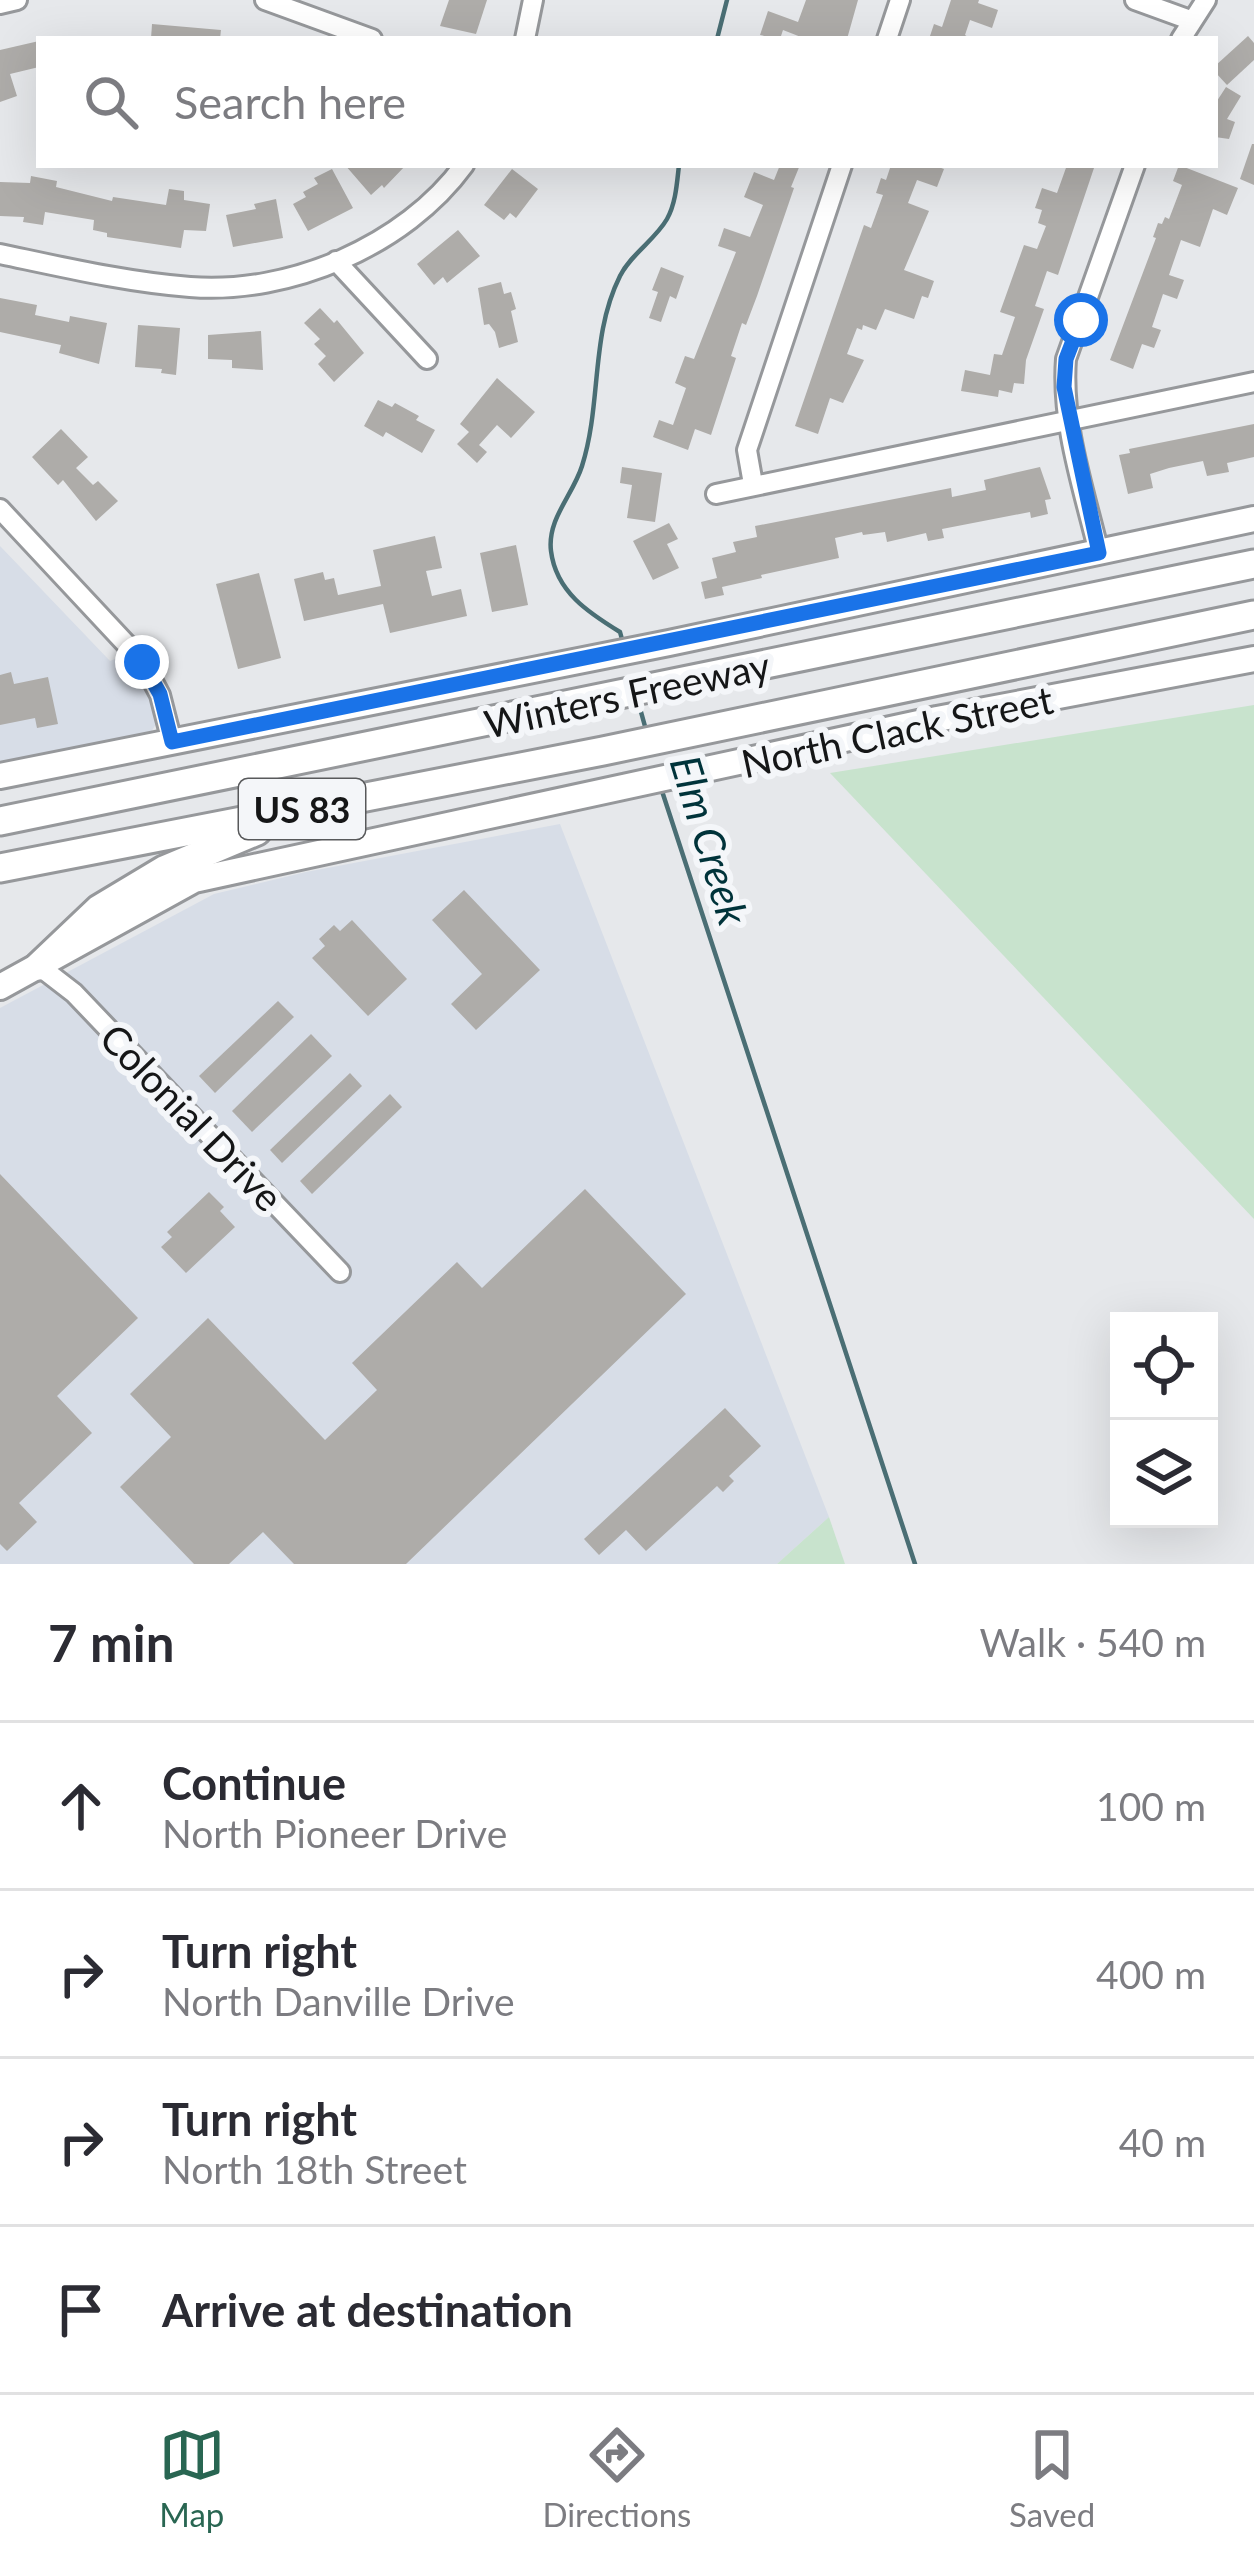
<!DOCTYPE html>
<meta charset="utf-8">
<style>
:root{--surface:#fff;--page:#f7f7f7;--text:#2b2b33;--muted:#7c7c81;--line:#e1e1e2;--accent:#296652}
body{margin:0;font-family:Lato,sans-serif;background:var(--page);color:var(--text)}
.controls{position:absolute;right:36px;bottom:36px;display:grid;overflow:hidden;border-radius:0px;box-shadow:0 12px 48px #0002}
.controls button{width:108px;height:108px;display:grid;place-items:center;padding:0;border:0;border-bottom:3px solid var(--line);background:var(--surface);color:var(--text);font:60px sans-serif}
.stop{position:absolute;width:36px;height:36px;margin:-27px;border:9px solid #1a73e8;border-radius:50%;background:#fff}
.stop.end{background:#1a73e8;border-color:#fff;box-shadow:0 3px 12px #0008}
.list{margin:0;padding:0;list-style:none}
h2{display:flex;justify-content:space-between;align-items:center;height:156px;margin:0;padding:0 48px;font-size:51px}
h2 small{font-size:39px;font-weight:400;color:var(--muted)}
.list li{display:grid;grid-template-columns:78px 1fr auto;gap:36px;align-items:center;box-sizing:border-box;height:168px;padding:0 48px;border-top:3px solid var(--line)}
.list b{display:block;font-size:45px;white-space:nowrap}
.list p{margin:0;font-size:39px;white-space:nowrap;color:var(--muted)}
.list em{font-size:39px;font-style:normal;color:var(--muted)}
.icon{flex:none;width:66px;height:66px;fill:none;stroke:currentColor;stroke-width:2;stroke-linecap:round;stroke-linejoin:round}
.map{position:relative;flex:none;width:1254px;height:1564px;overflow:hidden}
.search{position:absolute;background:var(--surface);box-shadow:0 12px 48px #0002;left:36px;right:36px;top:36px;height:132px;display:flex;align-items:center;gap:30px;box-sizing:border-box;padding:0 42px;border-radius:0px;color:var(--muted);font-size:45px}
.sheet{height:828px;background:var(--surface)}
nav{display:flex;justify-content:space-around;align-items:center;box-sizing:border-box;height:168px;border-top:3px solid var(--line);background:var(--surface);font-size:33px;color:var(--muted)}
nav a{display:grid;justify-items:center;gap:6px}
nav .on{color:var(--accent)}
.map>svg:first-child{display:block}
.built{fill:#d7dde7}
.green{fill:#c8e3cd}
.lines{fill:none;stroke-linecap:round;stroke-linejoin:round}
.stream{stroke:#4a6e74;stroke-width:4.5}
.building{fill:#aeaca9}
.minor-casing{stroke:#96989b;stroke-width:24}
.major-casing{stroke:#96989b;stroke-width:30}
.highway-casing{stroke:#96989b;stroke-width:33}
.minor{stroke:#fff;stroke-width:18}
.major{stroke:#fff;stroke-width:24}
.highway{stroke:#fff;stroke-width:27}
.route{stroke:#1a73e8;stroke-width:15}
.labels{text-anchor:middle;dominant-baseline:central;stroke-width:12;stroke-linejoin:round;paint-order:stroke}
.shield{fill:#f4f6f9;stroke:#58595b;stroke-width:3}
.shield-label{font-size:36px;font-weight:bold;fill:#151617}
.street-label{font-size:39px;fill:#151617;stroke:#f4f6f9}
.water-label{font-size:42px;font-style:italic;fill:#00333a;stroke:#f4f6f9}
</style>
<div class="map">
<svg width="1254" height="1564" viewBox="0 0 1254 1564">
<rect width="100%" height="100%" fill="#e6e8eb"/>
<!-- built -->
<g class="built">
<path d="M0 546 110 661 123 656 132 666 150 700 156 724 151 732 145 737 0 766Z"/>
<path d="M560 824 829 1517 777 1564H0V1008L214 894 306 872Z"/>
</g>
<!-- green -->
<g class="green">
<path d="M1254 705V1219L830 773Z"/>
<path d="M829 1517 845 1564H777Z"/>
</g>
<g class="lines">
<!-- stream -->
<g class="stream">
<path d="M717 39 727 0"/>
<path d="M623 643 620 632C589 613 556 592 551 551 547 519 573 495 582 466 602 403 590 336 620 276 631 254 655 240 667 219 676 203 677 182 679 165"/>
<path d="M638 701 646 730"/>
<path d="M661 788 915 1564"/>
</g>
</g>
<!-- building -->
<g class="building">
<path d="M449 0H487L476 34 440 26Z"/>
<path d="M806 0H858L847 39H806L783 30 780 39 760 35 768 11 798 22Z"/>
<path d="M951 0H979L978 3 998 10 992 28 970 20 965 35 971 39H929L934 24 942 27Z"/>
<path d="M152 24 221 30 220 39H151Z"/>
<path d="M1248 36 1254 43V60L1227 85 1215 72V66Z"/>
<path d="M39 41V67L10 74 17 96 0 102V50Z"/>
<path d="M1226 87 1241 96 1227 119 1235 122 1229 139 1215 137V104Z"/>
<path d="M1252 144H1254V185L1240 179Z"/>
<path d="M345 165H406L384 188 382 185 371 195Z"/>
<path d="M780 165H800L791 187 794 188 757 296 746 325 742 323 731 356 736 358 711 435 695 429 688 450 653 437 659 420 673 425 686 388 675 383 685 356 694 359 736 252 718 246 724 228 750 237 763 205 744 197 754 172 774 180Z"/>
<path d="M891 165H933L944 169 937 187 917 180 908 203 929 211 904 270 934 281 928 298 922 296 914 319 885 309 876 330 863 325 862 330 857 328 847 354 864 360 843 403 830 398 818 434 795 426 864 225 871 228 883 195 876 193 881 178 886 180Z"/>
<path d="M1067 165H1095L1058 275 1047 271 1035 306 1044 309 1026 360 1024 384 1014 383 1012 393 999 390 998 397 961 391 965 370 990 375 994 354 1002 355 1015 317 1000 312 1024 245 1037 249 1046 226 1038 223 1042 210 1035 208 1042 188 1057 193Z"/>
<path d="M1179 165 1238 188 1227 215 1213 209 1200 247 1181 240 1169 275 1184 280 1177 299 1163 294 1152 327 1161 330 1154 348 1142 344 1133 369 1110 360 1156 238 1153 237 1158 223 1162 224 1165 217 1169 219 1182 185 1173 181Z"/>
<path d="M332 169 353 208 308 231 293 204 306 197 303 192 318 184 314 178Z"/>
<path d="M512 169 538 189 516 218 510 213 504 220 484 205Z"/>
<path d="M31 176 57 181 56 187 112 201 113 197 166 205 169 189 184 191V200L210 204 206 231 184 230 181 248 107 237V233L93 230 94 220 45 212 43 225 23 222 24 217 0 216V182L30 183Z"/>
<path d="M276 199 283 238 233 247 226 215 256 209 254 204Z"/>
<path d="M458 230 480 256 447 283 443 277 434 285 417 264Z"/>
<path d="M661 267 684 276 676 299 670 296 661 322 649 318 658 292 652 290Z"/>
<path d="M501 282 504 294 511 292 516 309 511 311 518 342 499 348 495 332 489 324 484 325 478 288Z"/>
<path d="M0 298 37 305 35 315 69 322 70 316 107 323 99 364 59 353 61 345 0 332Z"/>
<path d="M320 308 334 323 337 320 364 353 334 382 318 364 326 356 314 344 320 339 304 323Z"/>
<path d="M138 325 180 328 176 375 161 373 162 369 135 367Z"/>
<path d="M261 331 263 370 232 368V360L208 359V335Z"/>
<path d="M497 378 535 412 511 438 497 425 479 445 487 452 477 463 457 444 469 432 460 424Z"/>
<path d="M378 400 392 407 395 403 419 416 416 420 435 430 422 453 386 432 383 437 364 426Z"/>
<path d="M1254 424V457L1227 463 1229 472 1207 476 1203 461 1169 468 1150 474 1153 488 1128 494 1119 455 1130 453 1129 449Z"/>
<path d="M61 429 88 457 76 468 93 485 98 481 118 501 96 521 63 480 58 485 32 457Z"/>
<path d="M622 467 662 473 655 522 627 518 632 485 620 483Z"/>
<path d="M1040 467 1051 499 1045 500 1048 514 1031 518 1030 512 942 529 944 538 928 541 926 533 887 542 885 532 863 535 862 532 835 538 839 558 761 575 762 578 722 587 724 595 705 599 701 582 717 578 712 558 736 552 733 542 757 537 755 526 951 488 952 497 986 490 984 480Z"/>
<path d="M669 523 678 539 667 544 679 568 653 580 633 541Z"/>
<path d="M435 536 442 568 426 571 432 596 461 589 467 616 390 633 383 604 304 621 294 579 323 572 325 580 334 578 338 595 381 586 373 550Z"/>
<path d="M516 545 528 605 492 612 480 553Z"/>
<path d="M259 573 281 658 238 669 216 584Z"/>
<path d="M11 672 14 684 48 677 58 724 37 728 35 718 0 725V675Z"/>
<path d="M464 890 540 970 476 1030 451 1004 482 974 432 920Z"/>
<path d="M352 920 407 979 368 1016 312 958 325 946 319 939 334 925 340 931Z"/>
<path d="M278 1001 294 1017 215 1093 199 1076Z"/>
<path d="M311 1034 332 1056 252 1132 232 1111Z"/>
<path d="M350 1073 362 1086 282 1163 270 1150Z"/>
<path d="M390 1094 402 1107 312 1194 300 1181Z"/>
<path d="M0 1174 138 1318 57 1396 92 1433 19 1503 37 1522 7 1551 0 1544Z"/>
<path d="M585 1189 686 1294 406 1564H294L263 1532 229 1564H194L120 1487 171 1437 130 1394 208 1318 325 1440 377 1390 352 1363 457 1262 482 1288Z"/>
<path d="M209 1192 224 1207 220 1211 235 1227 186 1273 161 1247 172 1237 167 1232Z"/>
<path d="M725 1408 761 1446 729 1476 734 1481 723 1492 717 1486 646 1551 626 1530 599 1555 584 1539Z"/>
</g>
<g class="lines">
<!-- minor casing -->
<g class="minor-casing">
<g id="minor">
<path d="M265 0 372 39"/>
<path d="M1135 0 1190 20"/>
<path d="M0 4 17 0"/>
<path d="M525 39 533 0"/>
<path d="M887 39 900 0"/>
<path d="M1181 39 1206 0"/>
<path d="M0 254C62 267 126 282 190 287 289 295 405 246 464 165"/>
<path d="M336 261 427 359"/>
<path d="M753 484 747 450 842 165"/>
<path d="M716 494 1254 382"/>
<path d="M0 509 142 661 160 695 172 742"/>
<path d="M1099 553C1084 490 1061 424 1066 359L1135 165"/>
<path d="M39 966 74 993 340 1272"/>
</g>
</g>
<!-- major casing -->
<g class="major-casing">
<g id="major">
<path d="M0 776 669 643 1254 519"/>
<path d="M0 987 194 880 937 719 1254 659"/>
</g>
</g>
<!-- highway casing -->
<g class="highway-casing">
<g id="highway">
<path d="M0 821 1254 564"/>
<path d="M0 868 603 751 1254 615"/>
<path d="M39 966 99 909 164 870 257 831"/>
</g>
</g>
<!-- minor -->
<use href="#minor" class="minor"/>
<!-- major -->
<use href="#major" class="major"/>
<!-- highway -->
<use href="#highway" class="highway"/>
</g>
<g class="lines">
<!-- route -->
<path class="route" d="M142 662 160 694 172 742 1099 553 1064 387 1066 359 1081 320"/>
</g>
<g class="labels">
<!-- shield labels -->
<rect class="shield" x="239" y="779" width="126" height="60" rx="9"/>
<g class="shield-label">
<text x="302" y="809">US 83</text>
</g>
<!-- street labels -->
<g class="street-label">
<text transform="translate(627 694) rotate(-12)">Winters Freeway</text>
<text transform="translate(897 731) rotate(-12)">North Clack Street</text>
<text transform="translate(192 1117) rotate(46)">Colonial Drive</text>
</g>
<!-- water labels -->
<g class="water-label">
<text transform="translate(710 840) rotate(73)">Elm Creek</text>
</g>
</g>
</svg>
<div class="controls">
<button><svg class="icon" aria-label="locate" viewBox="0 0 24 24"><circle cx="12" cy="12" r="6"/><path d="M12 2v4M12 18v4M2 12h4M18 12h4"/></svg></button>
<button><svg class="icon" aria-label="layers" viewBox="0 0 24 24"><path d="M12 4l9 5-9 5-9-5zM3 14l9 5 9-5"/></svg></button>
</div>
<div class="stop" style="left:1081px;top:320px"></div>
<div class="stop end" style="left:142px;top:662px"></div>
<div class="search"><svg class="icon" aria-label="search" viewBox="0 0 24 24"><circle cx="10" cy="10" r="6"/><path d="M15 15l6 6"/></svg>Search here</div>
</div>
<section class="sheet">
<h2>7 min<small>Walk · 540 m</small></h2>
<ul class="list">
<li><svg class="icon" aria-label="ahead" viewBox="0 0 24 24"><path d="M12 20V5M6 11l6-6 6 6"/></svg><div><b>Continue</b><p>North Pioneer Drive</p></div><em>100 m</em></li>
<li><svg class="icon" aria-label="right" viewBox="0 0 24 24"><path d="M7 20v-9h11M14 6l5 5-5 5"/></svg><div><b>Turn right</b><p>North Danville Drive</p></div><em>400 m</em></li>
<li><svg class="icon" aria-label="right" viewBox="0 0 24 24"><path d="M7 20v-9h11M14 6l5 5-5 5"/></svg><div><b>Turn right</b><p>North 18th Street</p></div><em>40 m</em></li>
<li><svg class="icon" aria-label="arrive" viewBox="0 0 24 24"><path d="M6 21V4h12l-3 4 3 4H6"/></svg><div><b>Arrive at destination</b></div></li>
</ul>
</section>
<nav>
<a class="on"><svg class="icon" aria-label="map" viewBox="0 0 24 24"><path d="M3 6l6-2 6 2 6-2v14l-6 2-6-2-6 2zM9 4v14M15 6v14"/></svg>Map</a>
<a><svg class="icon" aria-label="directions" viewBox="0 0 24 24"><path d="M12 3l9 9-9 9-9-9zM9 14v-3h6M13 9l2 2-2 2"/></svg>Directions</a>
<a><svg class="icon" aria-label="saved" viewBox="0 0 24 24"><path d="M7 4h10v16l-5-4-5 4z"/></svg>Saved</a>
</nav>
